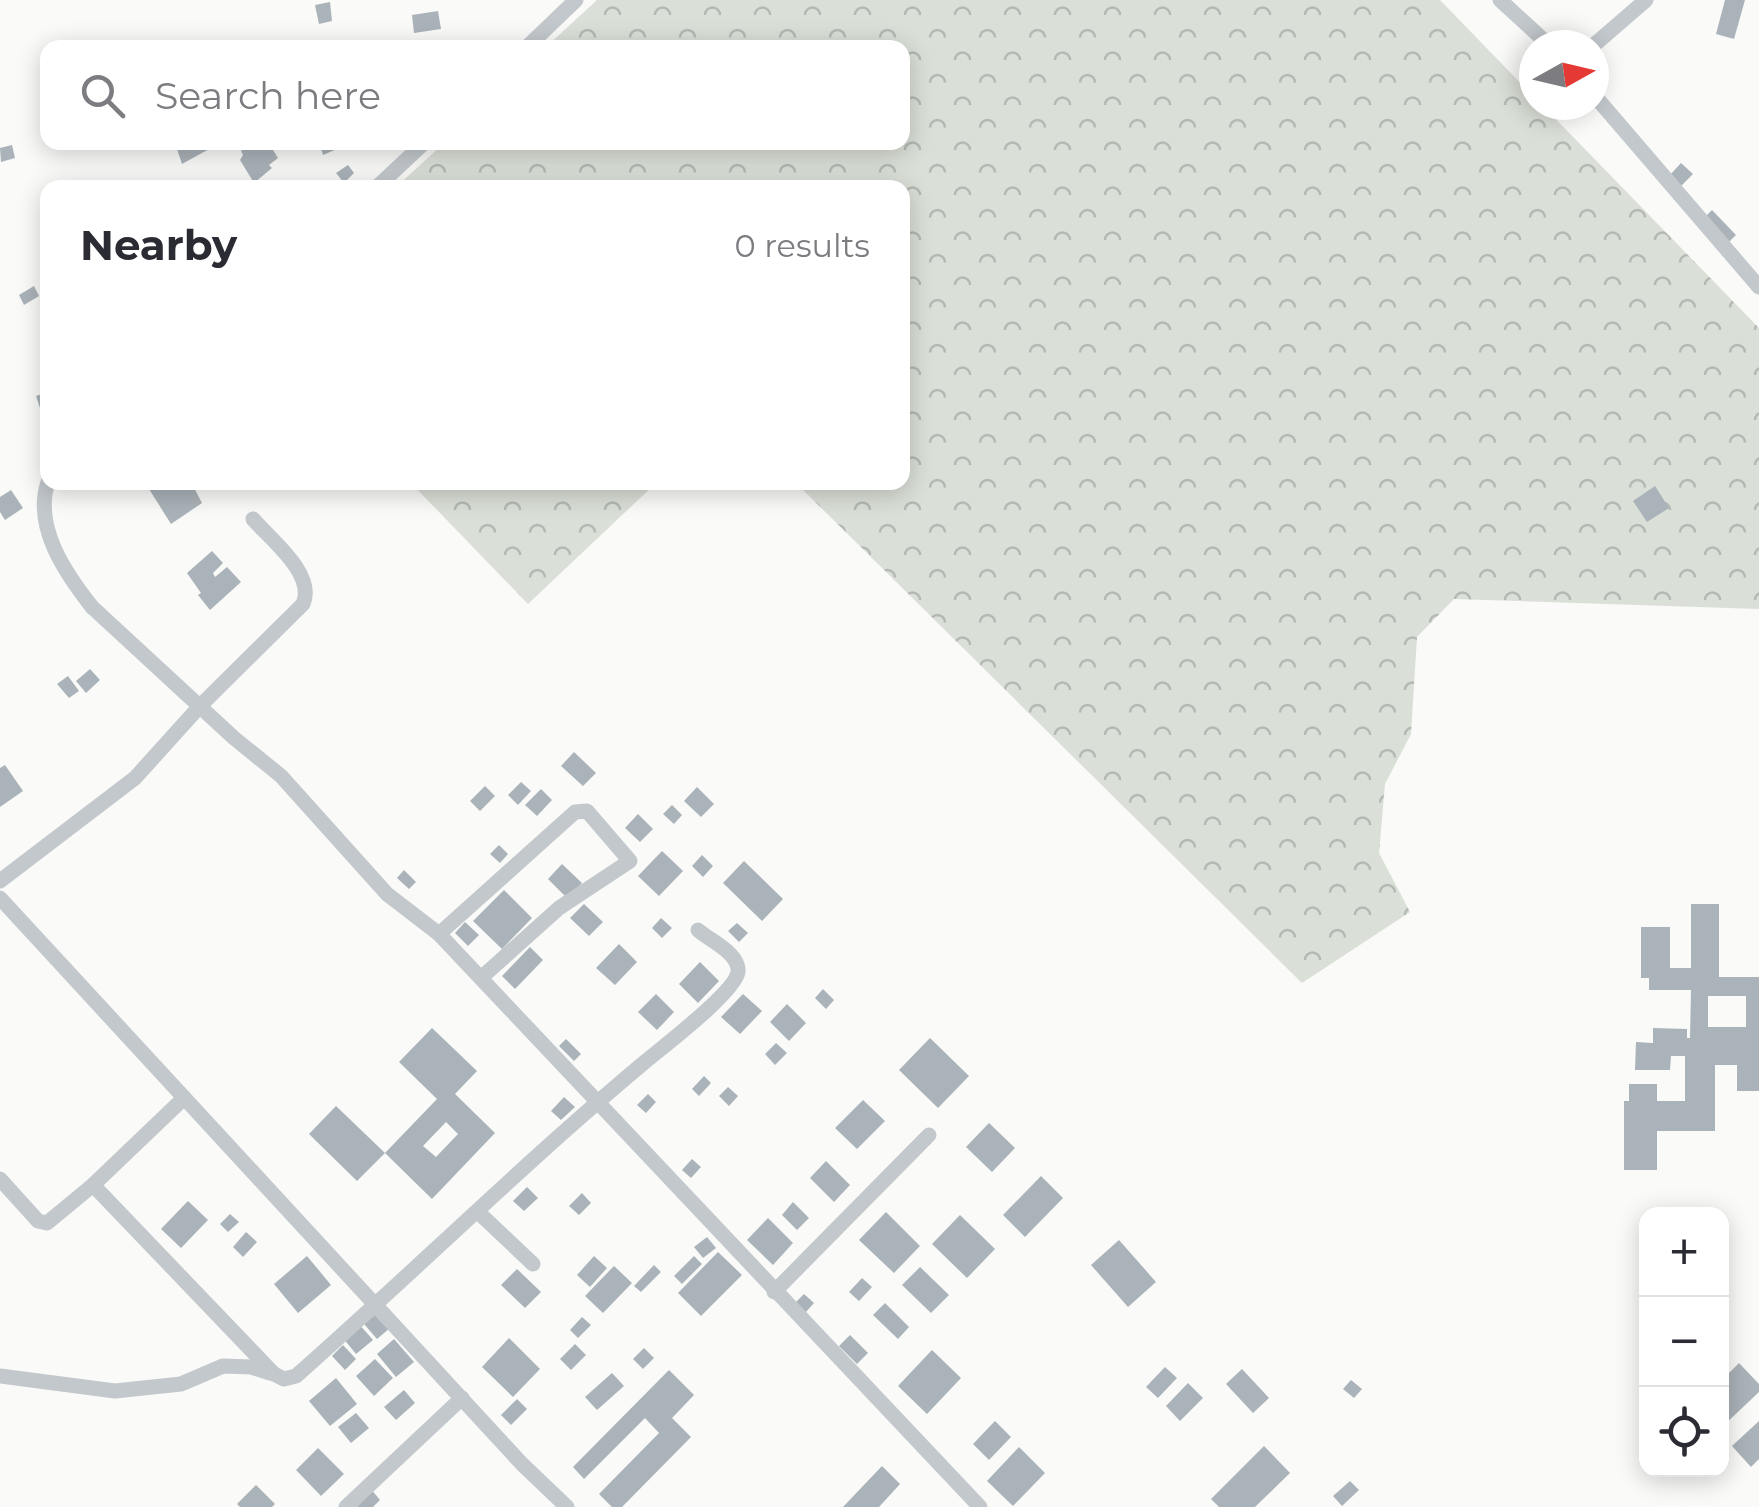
<!DOCTYPE html>
<meta charset="utf-8">
<style>
:root{--surface:#fff;--page:#f7f7f7;--text:#2b2b33;--muted:#7c7c81;--line:#e1e1e2}
body{margin:0;font-family:Montserrat,sans-serif;background:var(--page);color:var(--text)}
.controls{position:absolute;right:30px;bottom:30px;display:grid;overflow:hidden;border-radius:20px;box-shadow:0 5px 25px #0003}
.controls button{width:90px;height:90px;display:grid;place-items:center;padding:0;border:0;border-bottom:2px solid var(--line);background:var(--surface);color:var(--text);font:50px sans-serif}
.compass{position:absolute;left:1519px;top:30px;width:90px;height:90px;border-radius:50%;background:var(--surface);box-shadow:0 5px 25px #0003;rotate:82deg}
.list{margin:0;padding:0;list-style:none}
h2{display:flex;justify-content:space-between;align-items:center;height:130px;margin:0;padding:0 40px;font-size:42px}
h2 small{font-size:32px;font-weight:400;color:var(--muted)}
.icon{flex:none;width:55px;height:55px;fill:none;stroke:currentColor;stroke-width:2;stroke-linecap:round;stroke-linejoin:round}
.map{position:relative;flex:none;width:1759px;height:1507px;overflow:hidden}
.search{position:absolute;background:var(--surface);box-shadow:0 5px 25px #0003;left:40px;top:40px;width:870px;height:110px;display:flex;align-items:center;gap:25px;box-sizing:border-box;padding:0 35px;border-radius:20px;color:var(--muted);font-size:38px}
.panel{position:absolute;background:var(--surface);box-shadow:0 5px 25px #0003;left:40px;top:180px;width:870px;height:310px;border-radius:20px}
.map>svg:first-child{display:block}
.forest{fill:url(#forest-crowns)}
.building{fill:#aab3b9;fill-rule:evenodd}
.lines{fill:none;stroke-linecap:round;stroke-linejoin:round}
.street{stroke:#c3c8cc;stroke-width:15}
</style>
<div class="map">
<svg width="1759" height="1507" viewBox="0 0 1759 1507">
<defs>
<pattern id="forest-crowns" width="20" height="18" patternUnits="userSpaceOnUse" patternTransform="scale(2.5)"><rect width="20" height="18" fill="#dadfd7"/><path d="M2 6a3 3 0 1 1 6 0M12 15a3 3 0 1 1 6 0" fill="none" stroke="#b4b9b4"/></pattern>
</defs>
<rect width="100%" height="100%" fill="#fafaf8"/>
<!-- forest -->
<g class="forest">
<path d="M597 0H1440L1534 97V105H1542L1759 328V609L1454 599 1417 637 1411 734 1385 784 1379 853 1410 912 1302 983 796 483 902 482V188H395L444 143 902 142V48L546 47Z"/>
<path d="M411 483H656L528 604Z"/>
</g>
<!-- building -->
<g class="building">
<path d="M1725 0H1745L1734 39 1716 34Z"/>
<path d="M330 2 332 21 319 24 315 5Z"/>
<path d="M438 11 441 29 414 33 412 15Z"/>
<path d="M181 142H222L182 164 176 146Z"/>
<path d="M254 142H268L278 158 269 165 272 168 254 183 240 160 243 155 241 151Z"/>
<path d="M319 142H343L344 146 323 155Z"/>
<path d="M12 145 15 158 1 162 0 148Z"/>
<path d="M1681 163 1693 174 1681 186 1670 175Z"/>
<path d="M348 165 354 173 344 183 336 173Z"/>
<path d="M1712 210 1736 235 1725 246 1701 221Z"/>
<path d="M34 286 39 296 24 305 19 295Z"/>
<path d="M48 392V415L43 417 36 396Z"/>
<path d="M161 482H191L202 503 171 524 149 489Z"/>
<path d="M1655 486 1669 508 1647 522 1633 501Z"/>
<path d="M11 490 23 508 5 520 0 512V497Z"/>
<path d="M212 551 223 563 213 573 215 577 227 567 241 582 210 610 198 595 201 593 187 573Z"/>
<path d="M90 669 100 680 86 693 76 681Z"/>
<path d="M68 676 79 691 69 698 57 684Z"/>
<path d="M574 752 596 773 583 786 561 766Z"/>
<path d="M5 765 23 791 0 807V768Z"/>
<path d="M521 782 531 791 518 805 508 795Z"/>
<path d="M485 786 495 796 480 811 470 801Z"/>
<path d="M697 787 714 804 701 817 684 801Z"/>
<path d="M541 789 552 800 537 816 525 805Z"/>
<path d="M672 805 682 815 674 824 663 814Z"/>
<path d="M638 814 653 829 640 842 625 828Z"/>
<path d="M499 845 508 854 500 863 490 854Z"/>
<path d="M662 851 683 871 659 896 638 876Z"/>
<path d="M702 855 713 866 703 877 692 866Z"/>
<path d="M744 861 783 899 762 921 723 883Z"/>
<path d="M562 864 582 883 567 898 548 879Z"/>
<path d="M404 870 416 882 409 889 397 878Z"/>
<path d="M504 890 532 918 502 949 473 921Z"/>
<path d="M584 904 603 922 589 936 570 918Z"/>
<path d="M1691 904H1719V977H1759V1091H1737V1065H1715V1131H1657V1170H1624V1101H1629V1084H1657V1101H1685V1056H1671L1670 1070H1635L1636 1042 1653 1043V1028L1687 1029V1038H1690L1691 990H1649V978H1641V927H1670V968H1691ZM1708 996H1746V1027H1708Z"/>
<path d="M661 918 672 928 662 938 652 928Z"/>
<path d="M465 922 479 935 468 946 455 933Z"/>
<path d="M737 923 748 933 739 942 728 931Z"/>
<path d="M619 944 637 962 615 985 596 968Z"/>
<path d="M530 947 543 960 515 989 502 976Z"/>
<path d="M700 962 719 981 698 1003 679 984Z"/>
<path d="M823 989 834 1000 826 1009 815 998Z"/>
<path d="M656 994 674 1012 657 1030 638 1012Z"/>
<path d="M743 994 762 1011 740 1034 721 1017Z"/>
<path d="M787 1004 806 1023 789 1041 770 1022Z"/>
<path d="M432 1028 477 1071 455 1094 495 1133 432 1199 385 1153 437 1099 399 1062ZM446 1122 458 1134 436 1157 423 1146Z"/>
<path d="M930 1038 969 1076 938 1108 899 1070Z"/>
<path d="M566 1039 581 1054 574 1061 559 1046Z"/>
<path d="M776 1043 787 1053 775 1065 765 1054Z"/>
<path d="M704 1076 711 1083 699 1096 692 1089Z"/>
<path d="M728 1087 738 1096 729 1106 719 1096Z"/>
<path d="M648 1094 656 1102 646 1113 637 1105Z"/>
<path d="M564 1097 575 1107 561 1120 551 1111Z"/>
<path d="M863 1100 885 1121 857 1149 835 1128Z"/>
<path d="M336 1106 385 1153 357 1181 309 1134Z"/>
<path d="M989 1123 1015 1148 992 1172 966 1147Z"/>
<path d="M692 1159 701 1167 691 1178 682 1170Z"/>
<path d="M826 1161 850 1185 834 1202 810 1178Z"/>
<path d="M1041 1176 1063 1198 1025 1237 1003 1215Z"/>
<path d="M527 1187 538 1198 524 1211 513 1201Z"/>
<path d="M582 1193 591 1203 579 1215 569 1206Z"/>
<path d="M188 1201 208 1220 181 1248 161 1229Z"/>
<path d="M793 1202 809 1218 797 1230 782 1215Z"/>
<path d="M886 1212 920 1246 894 1273 859 1240Z"/>
<path d="M230 1214 239 1222 228 1232 220 1224Z"/>
<path d="M960 1215 995 1249 967 1278 932 1244Z"/>
<path d="M768 1218 793 1243 773 1265 747 1240Z"/>
<path d="M246 1232 257 1242 243 1257 233 1247Z"/>
<path d="M707 1237 716 1248 703 1258 694 1247Z"/>
<path d="M1119 1240 1156 1282 1128 1307 1091 1265Z"/>
<path d="M718 1252 742 1275 701 1316 678 1293Z"/>
<path d="M307 1256 331 1285 298 1313 274 1284Z"/>
<path d="M594 1256 607 1268 590 1287 577 1275Z"/>
<path d="M694 1256 702 1264 682 1284 674 1276Z"/>
<path d="M654 1265 661 1272 641 1292 634 1286Z"/>
<path d="M614 1266 632 1283 603 1313 585 1296Z"/>
<path d="M920 1267 949 1295 931 1313 902 1285Z"/>
<path d="M517 1269 541 1292 525 1308 501 1285Z"/>
<path d="M862 1278 872 1287 859 1301 849 1292Z"/>
<path d="M804 1294 814 1303 804 1314 794 1304Z"/>
<path d="M885 1303 909 1327 898 1339 873 1315Z"/>
<path d="M377 1313 390 1328 377 1339 364 1324Z"/>
<path d="M582 1317 591 1325 578 1338 570 1330Z"/>
<path d="M359 1324 373 1340 356 1354 343 1338Z"/>
<path d="M850 1335 868 1353 857 1364 839 1346Z"/>
<path d="M509 1338 540 1369 513 1397 482 1367Z"/>
<path d="M394 1339 414 1362 396 1377 377 1354Z"/>
<path d="M575 1344 586 1355 571 1370 560 1359Z"/>
<path d="M343 1345 356 1359 345 1370 332 1356Z"/>
<path d="M644 1348 654 1358 643 1369 633 1359Z"/>
<path d="M932 1350 961 1378 927 1414 898 1386Z"/>
<path d="M375 1359 393 1378 374 1396 356 1376Z"/>
<path d="M1739 1363 1759 1384V1392L1722 1427V1380Z"/>
<path d="M1165 1367 1177 1378 1158 1398 1146 1387Z"/>
<path d="M1242 1369 1269 1398 1253 1413 1226 1384Z"/>
<path d="M669 1370 694 1395 672 1418 691 1437 622 1507H612L599 1494 659 1433 645 1418 584 1479 573 1467Z"/>
<path d="M612 1373 624 1386 597 1410 585 1397Z"/>
<path d="M336 1378 357 1404 330 1426 309 1401Z"/>
<path d="M1351 1380 1362 1389 1354 1398 1343 1389Z"/>
<path d="M1188 1383 1203 1398 1180 1421 1166 1406Z"/>
<path d="M404 1390 415 1403 396 1420 384 1407Z"/>
<path d="M517 1399 527 1409 511 1425 501 1415Z"/>
<path d="M356 1413 369 1428 351 1443 338 1427Z"/>
<path d="M995 1421 1011 1437 989 1460 973 1444Z"/>
<path d="M1759 1421V1459L1751 1467 1732 1446Z"/>
<path d="M1264 1446 1290 1473 1255 1507H1219L1211 1499Z"/>
<path d="M1019 1447 1045 1473 1013 1506 987 1481Z"/>
<path d="M318 1448 344 1474 321 1496 296 1470Z"/>
<path d="M882 1466 900 1484 879 1507H843Z"/>
<path d="M1350 1481 1359 1490 1342 1506 1333 1496Z"/>
<path d="M256 1485 275 1504 272 1507H240L237 1504Z"/>
<path d="M370 1488 380 1500 373 1507H358L354 1503Z"/>
</g>
<g class="lines">
<!-- street -->
<g class="street">
<path d="M1500 0 1549 45"/>
<path d="M1594 45 1646 0"/>
<path d="M526 48 576 0"/>
<path d="M1594 95 1759 287"/>
<path d="M376 188 425 142"/>
<path d="M48 482C33 527 66 574 92 607L234 738 281 776 387 894 439 934 980 1507"/>
<path d="M0 881 135 778 200 706 303 604C316 574 271 540 253 519"/>
<path d="M0 898 522 1464 567 1507"/>
<path d="M439 934 575 812 587 811 630 861 559 908 482 977"/>
<path d="M0 1179 38 1221 47 1223 93 1185 184 1098"/>
<path d="M93 1185 274 1374 284 1379 296 1376C414 1272 526 1161 646 1061 664 1046 735 992 738 972 740 953 710 941 698 930"/>
<path d="M478 1212 533 1264"/>
<path d="M774 1292 929 1135"/>
<path d="M0 1376 115 1391 181 1384 223 1366 251 1367 270 1373"/>
<path d="M346 1507 462 1398"/>
</g>
</g>
</svg>
<div class="controls">
<button>+</button>
<button>−</button>
<button><svg class="icon" aria-label="locate" viewBox="0 0 24 24"><circle cx="12" cy="12" r="6"/><path d="M12 2v4M12 18v4M2 12h4M18 12h4"/></svg></button>
</div>
<svg class="compass" viewBox="-18 -18 36 36"><path d="M0-13l5 13h-10z" fill="#e53935"/><path d="M0 13l5-13h-10z" fill="#7c7c81"/></svg>
<div class="search"><svg class="icon" aria-label="search" viewBox="0 0 24 24"><circle cx="10" cy="10" r="6"/><path d="M15 15l6 6"/></svg>Search here</div>
<section class="panel">
<h2>Nearby<small>0 results</small></h2>
<ul class="list">
</ul>
</section>
</div>
